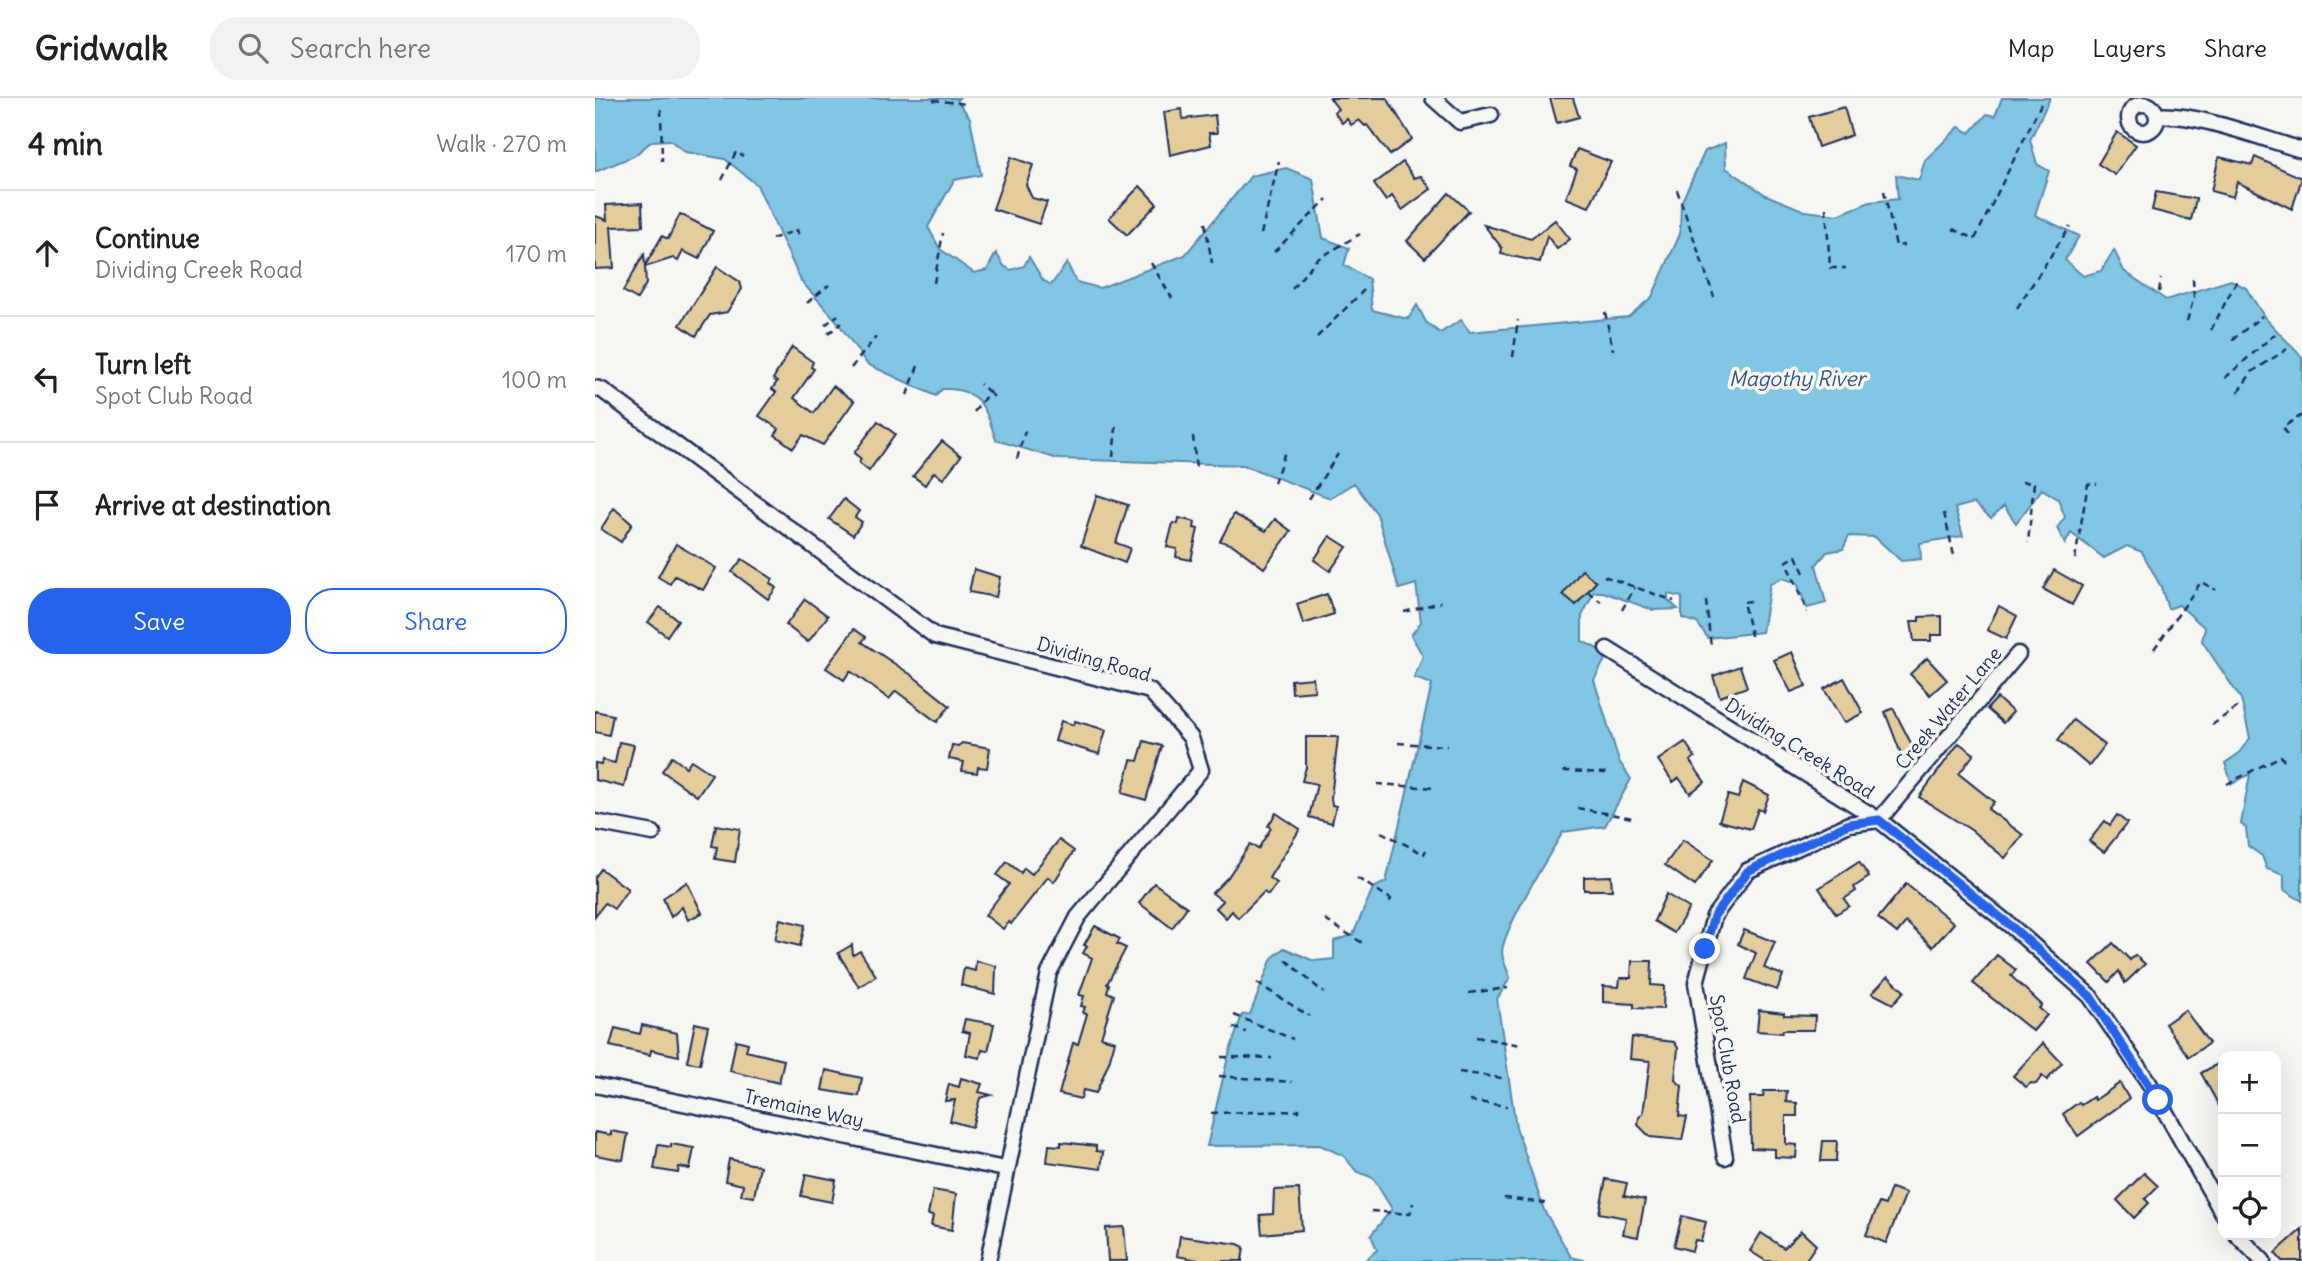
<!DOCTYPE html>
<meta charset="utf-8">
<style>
:root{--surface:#fff;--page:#f2f2f2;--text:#202124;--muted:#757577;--line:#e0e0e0;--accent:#2563eb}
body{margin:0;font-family:Delius,sans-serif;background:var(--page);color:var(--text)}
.controls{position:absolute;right:21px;bottom:21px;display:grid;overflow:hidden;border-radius:14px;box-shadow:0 7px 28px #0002}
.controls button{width:63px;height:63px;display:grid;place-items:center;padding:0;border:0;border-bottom:2px solid var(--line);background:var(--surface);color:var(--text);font:35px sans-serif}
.stop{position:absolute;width:21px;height:21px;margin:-16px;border:5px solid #2563eb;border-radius:50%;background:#fff}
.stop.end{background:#2563eb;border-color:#fff;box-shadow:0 2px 7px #0008}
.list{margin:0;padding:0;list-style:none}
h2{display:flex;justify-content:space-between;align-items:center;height:91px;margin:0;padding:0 28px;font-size:30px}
h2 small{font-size:23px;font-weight:400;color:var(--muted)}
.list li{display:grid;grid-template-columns:46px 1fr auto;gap:21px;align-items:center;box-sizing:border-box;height:126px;padding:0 28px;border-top:2px solid var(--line)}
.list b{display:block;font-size:26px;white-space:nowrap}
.list p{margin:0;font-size:23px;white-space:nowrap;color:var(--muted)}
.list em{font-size:23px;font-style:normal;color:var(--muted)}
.actions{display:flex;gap:14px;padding:21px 28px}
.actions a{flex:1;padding:16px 0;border:2px solid var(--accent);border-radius:28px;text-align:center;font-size:24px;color:var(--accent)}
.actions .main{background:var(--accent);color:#fff}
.icon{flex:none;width:38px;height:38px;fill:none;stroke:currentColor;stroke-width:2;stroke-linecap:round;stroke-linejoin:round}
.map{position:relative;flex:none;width:1707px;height:1163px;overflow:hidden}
header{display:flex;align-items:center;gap:42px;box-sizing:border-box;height:98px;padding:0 35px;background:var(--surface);border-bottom:2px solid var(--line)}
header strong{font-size:33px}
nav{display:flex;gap:38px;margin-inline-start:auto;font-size:24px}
.search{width:490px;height:63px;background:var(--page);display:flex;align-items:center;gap:18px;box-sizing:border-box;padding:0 24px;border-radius:28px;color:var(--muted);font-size:26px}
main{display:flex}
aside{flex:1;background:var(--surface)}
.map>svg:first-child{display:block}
.water{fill:#81c6e2;stroke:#588aad;stroke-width:2}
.building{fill:#e4cc9b;stroke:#1b2f5e;stroke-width:2}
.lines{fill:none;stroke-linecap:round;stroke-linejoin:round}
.street-casing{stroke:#1b2f5e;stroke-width:19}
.path{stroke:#1b2f5e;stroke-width:2.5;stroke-dasharray:7 5;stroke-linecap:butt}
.street{stroke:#f6f6f2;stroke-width:14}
.route{stroke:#2563eb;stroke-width:9}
.labels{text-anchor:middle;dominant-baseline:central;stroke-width:7;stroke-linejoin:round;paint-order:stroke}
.street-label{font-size:19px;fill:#1b2f5e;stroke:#f6f6f2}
.water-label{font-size:21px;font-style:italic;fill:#34557f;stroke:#f6f6f2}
</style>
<header>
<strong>Gridwalk</strong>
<div class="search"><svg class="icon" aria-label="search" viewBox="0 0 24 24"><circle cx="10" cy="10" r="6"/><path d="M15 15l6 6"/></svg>Search here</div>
<nav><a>Map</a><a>Layers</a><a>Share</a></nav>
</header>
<main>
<aside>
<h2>4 min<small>Walk · 270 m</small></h2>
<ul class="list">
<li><svg class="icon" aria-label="ahead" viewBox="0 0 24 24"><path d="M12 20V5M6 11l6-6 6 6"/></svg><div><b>Continue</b><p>Dividing Creek Road</p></div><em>170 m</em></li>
<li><svg class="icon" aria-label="left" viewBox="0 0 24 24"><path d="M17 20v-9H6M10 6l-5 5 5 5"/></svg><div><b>Turn left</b><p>Spot Club Road</p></div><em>100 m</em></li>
<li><svg class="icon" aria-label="arrive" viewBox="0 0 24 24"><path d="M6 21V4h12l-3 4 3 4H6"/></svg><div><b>Arrive at destination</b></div></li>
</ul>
<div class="actions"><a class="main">Save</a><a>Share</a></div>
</aside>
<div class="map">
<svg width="1707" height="1163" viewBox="0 0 1707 1163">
<rect width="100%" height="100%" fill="#f6f6f2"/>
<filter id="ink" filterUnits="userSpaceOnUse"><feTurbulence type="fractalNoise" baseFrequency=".0143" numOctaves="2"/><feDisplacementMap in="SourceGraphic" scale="14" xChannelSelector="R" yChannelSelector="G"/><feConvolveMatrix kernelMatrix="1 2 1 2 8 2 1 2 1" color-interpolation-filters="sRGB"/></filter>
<g filter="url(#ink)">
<!-- water -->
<path class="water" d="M0 0H364L362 2 375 20 386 77 359 82 333 129 345 151 379 175 392 172 401 155 409 168 416 172 429 168 434 159 448 182 456 187 472 165 481 184 505 190 590 157 656 78 691 70 718 81 728 140 754 150 749 167 774 181 777 212 813 221 822 207 831 224 845 235 866 222 875 234 1033 219 1057 199 1085 136 1086 105 1110 53 1130 45 1131 70 1171 97 1210 113 1243 117 1275 104 1303 101 1301 77 1324 82 1330 62 1364 29 1375 35 1392 16 1400 18 1407 0H1455L1435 42 1442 66 1454 73 1440 117 1484 138 1470 162 1488 178 1506 173 1519 152 1529 173 1571 202 1636 182 1651 190 1670 220 1707 259V803L1689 792V777L1672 771 1667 758 1653 748 1651 730 1646 726 1655 676 1637 686 1630 665 1643 656 1655 640 1646 601 1607 543 1610 530 1584 507 1573 511 1566 489 1547 454 1532 448 1509 460 1476 435 1470 446 1462 430 1470 419 1463 401 1447 391 1421 425 1409 408 1396 420 1379 405 1360 410 1368 438 1325 445 1326 461 1306 463 1280 439 1254 438 1248 451 1232 454 1221 467 1231 505 1212 510 1202 485 1187 480 1175 486 1167 534 1113 540 1102 525 1087 520V499L1073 496V502L1083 511 1058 512 1008 494H999L987 518V543L1013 556 999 582 1024 663 1036 681 1010 728 968 734C954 757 908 831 907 854 907 862 913 873 915 880L902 901 921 1029 949 1112 976 1159 993 1163H769L782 1152 776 1137 797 1111 778 1080 761 1073 749 1058 725 1047 612 1048 633 959 647 917 655 916 677 860 689 850 719 863 739 861V843L758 837 778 790 791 784 837 586 819 580 828 558 816 537 826 524 821 486 804 491 782 416 759 385 735 400 648 367 463 361 401 342C391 311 385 289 347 291L341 298 272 266 241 222 206 183 162 87 130 61 90 54 75 42 57 43 39 58 0 74Z"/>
<!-- building -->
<g class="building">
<path d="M735 0H792L817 41 795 57 772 27 770 28 764 22 756 27 752 21 747 25 739 14 743 11Z"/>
<path d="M955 0H978L984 19 962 25Z"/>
<path d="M1249 9 1257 37 1223 49 1214 19Z"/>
<path d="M587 11 588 21 620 17 622 35H614L616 47 575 57 569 14Z"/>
<path d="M1522 34 1541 47 1520 77 1503 66Z"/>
<path d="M982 51 1016 64 994 109 971 100 982 71 975 68Z"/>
<path d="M416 59 438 67 431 87 437 100 452 104 444 126 398 111Z"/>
<path d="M1624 59 1657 67 1660 59 1707 80 1697 111 1642 84 1638 99 1616 93Z"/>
<path d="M808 64 819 80 826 78 836 91 807 112 797 98 791 103 779 86Z"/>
<path d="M545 88 562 106 532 137 514 120Z"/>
<path d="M1561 94 1601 101 1596 122 1557 112Z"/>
<path d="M854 95 874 113 830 160 812 143Z"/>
<path d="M47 105 48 128 16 129 19 170 0 171V118L12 122 11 107Z"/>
<path d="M85 116 118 133 104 161 88 153 83 163 78 160 50 169 51 186 42 201 28 193 49 156 50 168 67 138 73 141Z"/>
<path d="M960 122 975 141 962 151 952 138 945 164 906 156 907 150 889 127 936 141Z"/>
<path d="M122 169 145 184 147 191 132 214 115 217 101 238 85 227Z"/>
<path d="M197 249 218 264 216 269 219 271 199 300 219 315 238 288 259 303 228 347 208 337 198 350 180 337 184 331 164 318 181 294 177 291 182 284 178 281Z"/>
<path d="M283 323 300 336 274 373 264 365 266 361 259 355Z"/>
<path d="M347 343 366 358 348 381 339 374 330 387 318 378Z"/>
<path d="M502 397 533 407 521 445 535 450 530 465 486 448Z"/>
<path d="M249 401 264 413 260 419 267 424 258 437 234 421Z"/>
<path d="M19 410 37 426 26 444 6 431Z"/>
<path d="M639 416 671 433 680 421 696 433 669 470 638 447 625 443Z"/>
<path d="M584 420 600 424 599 430 603 431 596 462 581 459 582 451 572 449 578 425 583 426Z"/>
<path d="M735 438 752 449 735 473 719 462Z"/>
<path d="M81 446 121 470 108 492 80 478 75 486 63 479Z"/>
<path d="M147 461 178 481 175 485 181 490 173 501 137 474Z"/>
<path d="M379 471 405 479 401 499 374 494Z"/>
<path d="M987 472 1001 484 981 507 968 496Z"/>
<path d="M1459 472 1487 488 1477 507 1448 491Z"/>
<path d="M732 496 739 516 708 526 702 506Z"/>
<path d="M210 501 233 518 213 544 191 527Z"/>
<path d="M1404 508 1422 518 1411 541 1392 532Z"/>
<path d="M65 509 83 522 72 538 53 524Z"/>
<path d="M1347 518V537H1336V543H1319L1316 523H1324V519Z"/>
<path d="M259 531 271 539 267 544 318 578 355 608 342 624 301 593 294 601 255 573 249 582 231 570Z"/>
<path d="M1197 554 1211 588 1196 594 1179 562Z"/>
<path d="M1332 560 1352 582 1335 597 1315 576Z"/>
<path d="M1145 568 1152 589 1125 599 1118 578Z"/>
<path d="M718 580 720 593 697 595 696 582Z"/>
<path d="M1249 580 1268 615 1249 625 1229 591Z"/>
<path d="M1402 600 1418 614 1408 625 1392 611Z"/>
<path d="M1298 610 1321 655 1308 661 1290 614Z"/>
<path d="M0 613 18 617 14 637 0 634Z"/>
<path d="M1478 622 1510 647 1494 668 1463 642Z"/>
<path d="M466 623 479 627 480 623 511 632 504 656 460 643Z"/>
<path d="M711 639H743L736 700 737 707 741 708 737 725 714 719 722 686 707 683 711 669Z"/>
<path d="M549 643 567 648 551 702 527 695 536 662 543 663Z"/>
<path d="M24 644 39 647 29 689 0 682V665L6 666 7 662 20 665Z"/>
<path d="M1090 644 1100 659 1095 663 1110 684 1095 695 1084 680 1078 684 1063 662Z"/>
<path d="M367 645 395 650 392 670 383 669 382 675 367 673 369 664 354 661 357 647 363 648Z"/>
<path d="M1364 645 1379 656 1364 676 1399 704 1393 711 1428 737 1410 760 1376 732 1324 699Z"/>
<path d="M77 659 91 669 96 662 117 676 102 698 67 673Z"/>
<path d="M1148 684 1174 697 1168 713 1163 711 1156 731 1124 723 1133 697 1143 700Z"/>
<path d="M681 715 705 731 674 780 682 785 673 797 669 794 643 820 637 813 631 820 621 810 628 803 617 795 633 779 655 746 663 751 676 730 673 728Z"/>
<path d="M1522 717 1532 725 1509 754 1494 743 1510 723 1515 727Z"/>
<path d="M121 727 145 731 140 764 120 761 122 749 117 748Z"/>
<path d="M464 742 479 753 459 784 453 779 416 826 414 824 408 831 390 817 414 786 402 777 412 764 426 775 429 770 437 776Z"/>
<path d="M1088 742 1118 762 1100 788 1070 767Z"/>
<path d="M1264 764 1274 779 1259 789 1261 793 1249 801 1254 808 1241 816 1224 790Z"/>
<path d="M6 771 33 791 19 811 10 805 0 818V779Z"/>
<path d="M1016 778 1017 792H989V779Z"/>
<path d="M92 784 107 815 93 822 87 809 76 819 68 800Z"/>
<path d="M559 785 592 809 577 830 544 805Z"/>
<path d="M1311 786 1359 825 1338 849 1311 824 1302 835 1283 820Z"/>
<path d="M1071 796 1094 810 1079 835 1059 823Z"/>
<path d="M185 821 210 827 205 848 180 842Z"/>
<path d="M500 828 525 841 522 846 531 850 512 886 514 887 512 894 519 897 506 939 520 943 514 964 501 995 488 992 486 1001 464 996 478 945 483 946 492 916 488 915 490 909 486 908 489 898 484 897 497 860 488 855 492 848 489 847Z"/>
<path d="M1149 832 1180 844 1169 870 1188 877 1182 892 1151 881 1161 855 1143 846Z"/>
<path d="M1518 845 1535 862 1540 857 1550 866 1530 885 1524 873 1514 884 1496 866Z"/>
<path d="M257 847 258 857 265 853 281 878 264 889 243 855Z"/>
<path d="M1402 857 1421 872 1416 878 1447 907 1444 910 1452 917 1438 933 1378 885Z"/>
<path d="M381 863 401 868 400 896 366 887 369 870 380 873Z"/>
<path d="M1037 863H1057L1056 887 1069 888 1068 911 1039 910V906L1008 904V888L1024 889 1025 880H1036Z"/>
<path d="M1293 878 1309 893 1298 906 1277 895Z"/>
<path d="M1164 912 1189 915V917L1220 918 1219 932H1188L1187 935 1162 933Z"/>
<path d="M1590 912 1614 945 1594 959 1570 926Z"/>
<path d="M370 921 399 926 393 953 387 952 385 960 371 957 375 935 367 933Z"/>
<path d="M100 925 113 928 105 966 92 964Z"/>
<path d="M47 927 82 935 84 958 56 952 55 957 15 948 20 930 45 936Z"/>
<path d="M1037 939 1079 944 1083 950 1080 982 1087 988 1084 1018 1092 1019 1087 1042 1055 1039 1043 1027 1044 1019 1048 1016 1055 963 1035 961Z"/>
<path d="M141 942 153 945 151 953 189 962 184 985 135 973Z"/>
<path d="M1448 945 1467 965 1452 982 1447 978 1441 986 1436 985 1431 989 1418 978Z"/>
<path d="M1628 963V1015L1606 975Z"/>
<path d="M231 972 267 980 264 998 227 992Z"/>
<path d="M366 980 387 986 384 994 396 997 385 1000 377 1029 355 1023 360 1002 350 1003 354 986 364 989Z"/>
<path d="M1525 985 1534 1001 1483 1038 1468 1016 1484 1004 1486 1007 1498 999 1500 1002Z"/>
<path d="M1169 993H1192L1191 1004 1202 1005V1018H1191V1046L1202 1047 1201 1060 1180 1059V1051L1156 1050 1155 999H1168Z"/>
<path d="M16 1033 33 1036 28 1062 0 1057V1034L16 1037Z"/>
<path d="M1228 1043H1242L1241 1063H1226Z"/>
<path d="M466 1044 501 1048V1053L508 1054 506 1071 452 1064 454 1047 466 1048Z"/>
<path d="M76 1046 99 1050 95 1071 84 1069 83 1075 59 1071 63 1047 76 1049Z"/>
<path d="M134 1061 165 1068 159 1099 146 1097 148 1087 130 1083Z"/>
<path d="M1549 1075 1563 1088 1550 1101 1554 1105 1539 1120 1522 1102Z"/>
<path d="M211 1076 241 1082 237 1104 206 1098Z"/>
<path d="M1011 1081 1032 1085 1029 1098 1050 1102 1043 1139 1028 1136 1031 1120 1004 1115Z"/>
<path d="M1296 1090 1311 1095 1291 1145 1271 1137 1284 1105 1290 1107Z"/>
<path d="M704 1091 707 1132 667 1136 665 1117 678 1116 679 1092Z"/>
<path d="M338 1092 361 1096 357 1132 336 1128 338 1118 333 1117Z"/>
<path d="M1087 1118 1111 1124 1106 1143 1100 1142 1097 1153 1079 1148Z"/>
<path d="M529 1129 532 1163H513L511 1130Z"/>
<path d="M1707 1131V1163H1687L1680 1155Z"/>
<path d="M1206 1133 1221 1147 1210 1163H1171L1155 1153 1166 1135 1189 1150Z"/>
<path d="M585 1138 643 1146 649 1149 647 1163H609L582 1158Z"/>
</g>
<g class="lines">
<!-- street casing -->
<g class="street-casing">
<g id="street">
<path d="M838 0 865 24 896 17"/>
<circle cx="1548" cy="20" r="14"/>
<path d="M1562 18C1599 14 1669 41 1707 52"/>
<path d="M0 290 7 292 340 538 555 593 596 640 606 672 483 819 454 875 393 1163"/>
<path d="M1012 551 1284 722 1416 828 1495 898 1554 985 1628 1116"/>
<path d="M0 724 58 735"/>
<path d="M0 987 410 1071"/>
<path d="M1130 1059 1101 885 1119 818 1152 773 1254 726 1284 722 1423 556"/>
<path d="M1642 1137 1668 1163"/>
</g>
</g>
<!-- path -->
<g class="path">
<path d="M338 2 372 6"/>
<path d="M66 11 67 63"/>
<path d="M127 82 141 54 148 58"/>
<path d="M1082 92 1119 199"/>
<path d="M1289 93 1301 148 1309 147"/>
<path d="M1231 110 1235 170H1251"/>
<path d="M610 125 617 165"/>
<path d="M1358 131 1380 141 1446 6"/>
<path d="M666 136 684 63"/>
<path d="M177 141 202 132 205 141"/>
<path d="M679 154 732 101"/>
<path d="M556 165 577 200"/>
<path d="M339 185 348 135"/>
<path d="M697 191 721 162 765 136"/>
<path d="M1564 194 1566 181"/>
<path d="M212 205 234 187"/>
<path d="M1422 210 1475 128"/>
<path d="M1010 214 1018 252"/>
<path d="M1592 223 1599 199 1598 181"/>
<path d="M230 227 243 217"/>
<path d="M1616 232 1642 182"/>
<path d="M233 236 246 225"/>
<path d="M722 239 769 192"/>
<path d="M1637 242 1667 218"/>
<path d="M918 259 923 222"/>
<path d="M256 270 281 239"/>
<path d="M1630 280 1680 236"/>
<path d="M394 294 402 302"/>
<path d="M1643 294 1657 274 1692 251"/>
<path d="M312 297 323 268"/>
<path d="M379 314 394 294 385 286"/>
<path d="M1692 336 1688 329 1707 317"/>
<path d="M598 338 601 371"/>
<path d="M518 359 521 330 528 331"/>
<path d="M422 361 430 333"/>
<path d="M1427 384 1439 385 1433 445"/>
<path d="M679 385 691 351"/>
<path d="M714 401 743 356"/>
<path d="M1349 415 1360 462"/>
<path d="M1480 461 1493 386H1502"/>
<path d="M1209 475 1201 458 1191 464 1212 514"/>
<path d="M1009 478 1079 503"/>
<path d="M993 494 1006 504"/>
<path d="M1111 503 1116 549"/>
<path d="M1156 503 1148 504 1157 541"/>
<path d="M1027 512 1040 489"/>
<path d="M809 514 846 504"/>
<path d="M1559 551 1606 484 1621 492"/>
<path d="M1617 627 1644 608"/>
<path d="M803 645 852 648"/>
<path d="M968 673 1012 675"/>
<path d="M782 686 840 690"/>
<path d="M1632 686 1686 658 1689 663"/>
<path d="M982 710 1037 720"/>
<path d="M786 734 829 756 831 752"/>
<path d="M762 780 796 801 793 806"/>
<path d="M730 822 771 847"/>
<path d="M691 862 729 895"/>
<path d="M662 885 714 918"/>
<path d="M874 895 913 890"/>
<path d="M639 917 698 941"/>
<path d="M638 929 651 934"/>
<path d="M881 939 926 947"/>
<path d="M626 959 677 960"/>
<path d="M864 974 907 980"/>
<path d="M624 978 697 984"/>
<path d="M874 1003 912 1008"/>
<path d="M616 1015 704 1013V1008"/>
<path d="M909 1100 950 1105"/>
<path d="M776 1113 815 1116 818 1105"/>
</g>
<!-- street -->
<use href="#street" class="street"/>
</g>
</g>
<g class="lines" filter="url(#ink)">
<!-- route -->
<path class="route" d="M1110 851 1119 818 1153 773 1254 726 1284 722 1416 828 1495 898 1563 1002"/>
</g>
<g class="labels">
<!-- street labels -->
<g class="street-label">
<text transform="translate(499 561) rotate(16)">Dividing Road</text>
<text transform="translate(1353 610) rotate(-50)">Creek Water Lane</text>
<text transform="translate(1205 650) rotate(32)">Dividing Creek Road</text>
<text transform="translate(1133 961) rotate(80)">Spot Club Road</text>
<text transform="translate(209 1010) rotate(12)">Tremaine Way</text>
</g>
<!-- water labels -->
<g class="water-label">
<text x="1202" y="280">Magothy River</text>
</g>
</g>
</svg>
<div class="controls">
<button>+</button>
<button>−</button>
<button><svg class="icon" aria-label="locate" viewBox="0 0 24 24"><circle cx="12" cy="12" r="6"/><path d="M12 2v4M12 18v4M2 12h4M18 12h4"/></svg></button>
</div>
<div class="stop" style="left:1563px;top:1002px"></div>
<div class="stop end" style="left:1110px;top:851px"></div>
</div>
</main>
